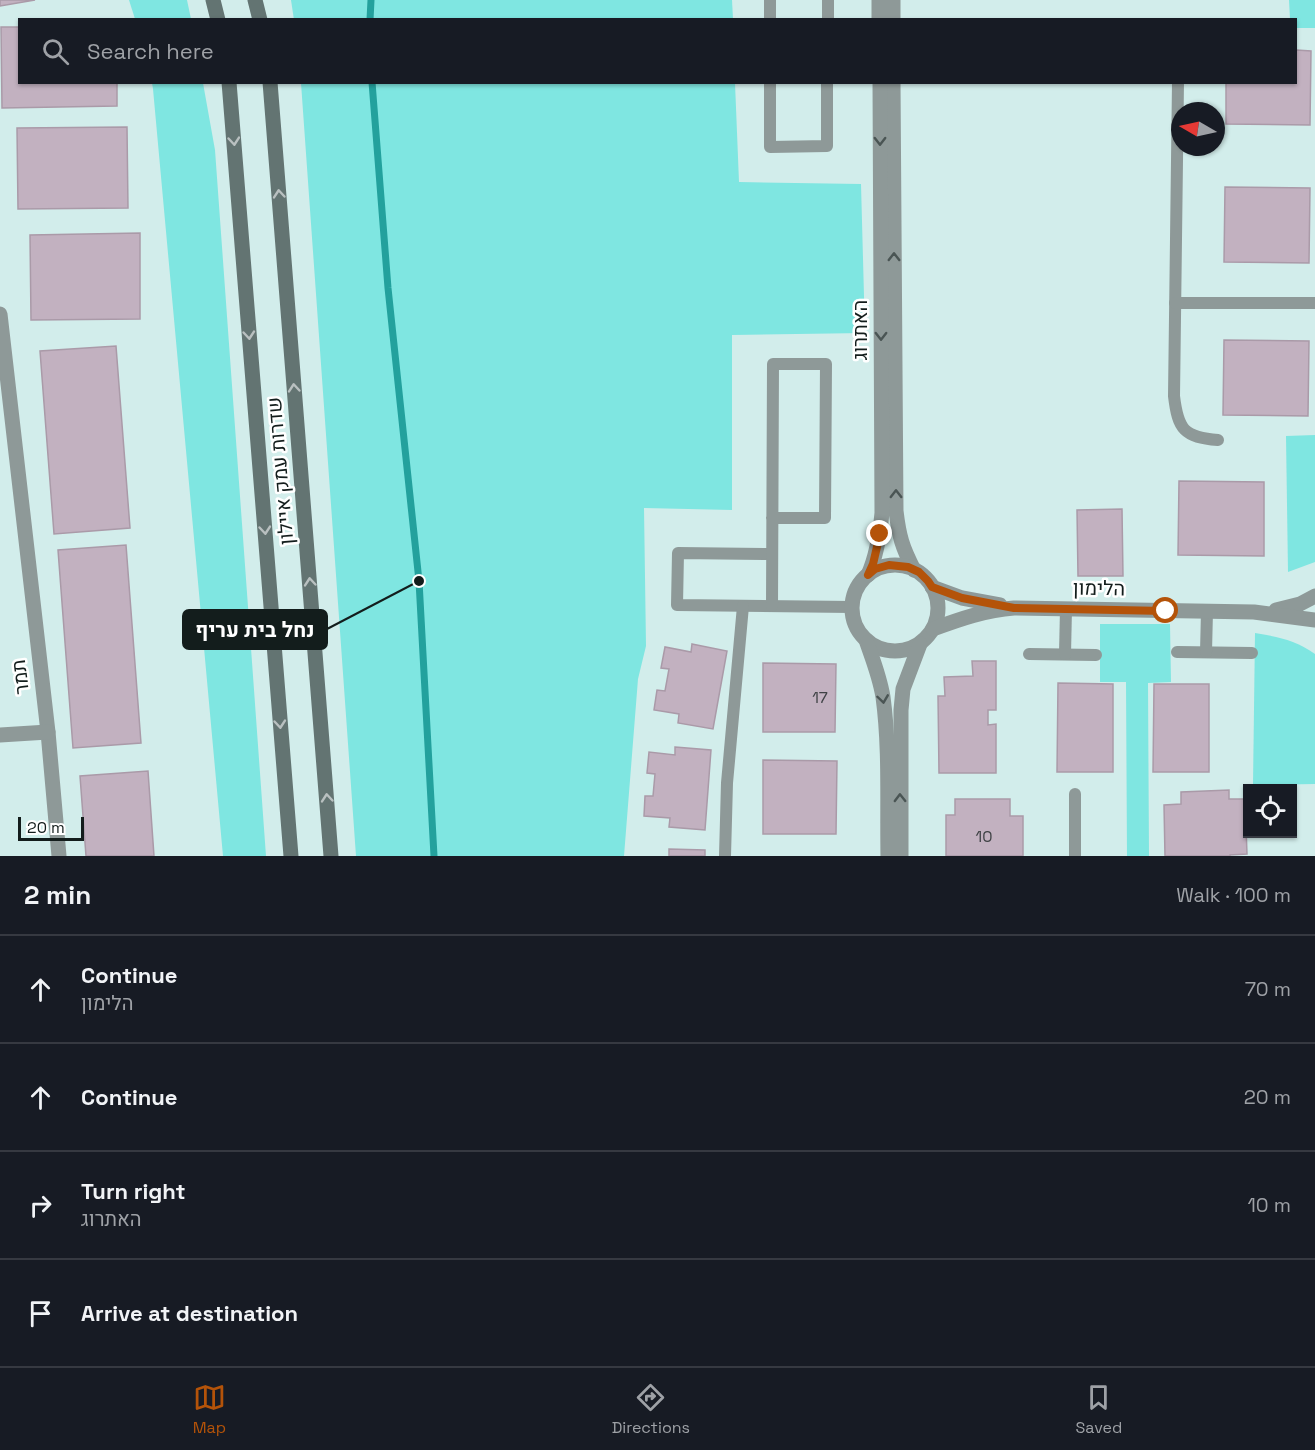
<!DOCTYPE html>
<meta charset="utf-8">
<style>
:root{--surface:#171b24;--page:#20242c;--text:#f1f3f6;--muted:#9ea1a6;--line:#363941;--accent:#b45309}
body{margin:0;font-family:"Space Grotesk",Heebo,sans-serif;background:var(--page);color:var(--text)}
.controls{position:absolute;right:18px;bottom:18px;display:grid;overflow:hidden;border-radius:0px;box-shadow:0 2px 4px #0004}
.controls button{width:54px;height:54px;display:grid;place-items:center;padding:0;border:0;border-bottom:2px solid var(--line);background:var(--surface);color:var(--text);font:30px sans-serif}
.compass{position:absolute;left:1171px;top:102px;width:54px;height:54px;border-radius:50%;background:var(--surface);box-shadow:0 2px 4px #0004;rotate:279deg}
.scale{position:absolute;left:18px;bottom:15px;width:66px;box-sizing:border-box;padding-left:6px;border:3px solid #131d1c;border-top:0;font-size:16px;line-height:21px;white-space:nowrap;color:#131d1c;-webkit-text-stroke:4px #fff;paint-order:stroke}
.stop{position:absolute;width:18px;height:18px;margin:-14px;border:4px solid #b45309;border-radius:50%;background:#fff}
.stop.end{background:#b45309;border-color:#fff;box-shadow:0 2px 6px #0008}
.list{margin:0;padding:0;list-style:none}
h2{display:flex;justify-content:space-between;align-items:center;height:78px;margin:0;padding:0 24px;font-size:26px}
h2 small{font-size:20px;font-weight:400;color:var(--muted)}
.list li{display:grid;grid-template-columns:39px 1fr auto;gap:18px;align-items:center;box-sizing:border-box;height:108px;padding:0 24px;border-top:2px solid var(--line)}
.list b{display:block;font-size:22px;white-space:nowrap}
.list p{margin:0;font-size:20px;white-space:nowrap;color:var(--muted)}
.list em{font-size:20px;font-style:normal;color:var(--muted)}
.icon{flex:none;width:33px;height:33px;fill:none;stroke:currentColor;stroke-width:2;stroke-linecap:round;stroke-linejoin:round}
.map{position:relative;flex:none;width:1315px;height:856px;overflow:hidden}
.search{position:absolute;background:var(--surface);box-shadow:0 2px 4px #0004;left:18px;right:18px;top:18px;height:66px;display:flex;align-items:center;gap:15px;box-sizing:border-box;padding:0 21px;border-radius:0px;color:var(--muted);font-size:22px}
.sheet{height:510px;background:var(--surface)}
nav{display:flex;justify-content:space-around;align-items:center;box-sizing:border-box;height:84px;border-top:2px solid var(--line);background:var(--surface);font-size:16px;color:var(--muted)}
nav a{display:grid;justify-items:center;gap:3px}
nav .on{color:var(--accent)}
.map>svg:first-child{display:block}
.green{fill:#7fe6e1}
.lines{fill:none;stroke-linecap:round;stroke-linejoin:round}
.stream{stroke:#23a19d;stroke-width:7}
.building{fill:#c2b1c0;stroke:#aa9aa8;stroke-width:1.5}
.service{stroke:#8e9998;stroke-width:12}
.minor{stroke:#8e9998;stroke-width:15}
.secondary{stroke:#637472;stroke-width:15}
.oneway{stroke:#b9c0c0}
.oneway2{stroke:#4a5554}
.route{stroke:#b45309;stroke-width:8}
.labels{text-anchor:middle;dominant-baseline:central;stroke-width:5;stroke-linejoin:round;paint-order:stroke}
.number-label{font-size:16px;fill:#3f4245}
.street-label{font-size:20px;fill:#131d1c;stroke:#fff}
.leader{fill:none;stroke:#131d1c;stroke-width:2}
.callout-dot{fill:#131d1c;stroke:#fff;stroke-width:2}
.callout{fill:#131d1c;stroke:#131d1c;stroke-width:2}
.callout-label{font-size:21px;text-anchor:middle;font-weight:bold;fill:#fff}
</style>
<div class="map">
<svg width="1315" height="856" viewBox="0 0 1315 856">
<rect width="100%" height="100%" fill="#d2edeb"/>
<!-- green -->
<g class="green">
<path d="M129 0H187L191 19H135Z"/>
<path d="M291 0H732L733 19 294 20Z"/>
<path d="M1289 0H1315V28H1296V20L1290 19Z"/>
<path d="M152 83H203L215 150 266 856H223L153 89Z"/>
<path d="M301 83H735L739 182 861 184 865 333 732 335V510L644 508 646 646 638 679 624 856H356Z"/>
<path d="M1315 435V562L1288 572 1286 436Z"/>
<path d="M1100 624H1170L1171 682 1148 683 1149 856H1127L1126 682H1100Z"/>
<path d="M1255 633C1279 637 1295 640 1315 654V784L1253 785Z"/>
</g>
<g class="lines">
<!-- stream -->
<g class="stream">
<path d="M370 20 371 0"/>
<path d="M372 82 388 288 419 581 434 856"/>
</g>
</g>
<!-- building -->
<g class="building">
<path d="M0 0H35L0 6Z"/>
<path d="M1 27H20V82H117V106L2 108Z"/>
<path d="M1296 50 1311 51 1310 125 1226 124V82H1296Z"/>
<path d="M127 127 128 208 18 209 17 128Z"/>
<path d="M1225 187 1310 188 1309 263 1224 262Z"/>
<path d="M140 233V319L31 320 30 235Z"/>
<path d="M1224 340 1309 341 1308 416 1223 415Z"/>
<path d="M116 346 130 528 54 534 40 351Z"/>
<path d="M1179 481 1264 482V556L1178 555Z"/>
<path d="M1122 509 1123 576H1078L1077 510Z"/>
<path d="M126 545 141 743 73 748 58 550Z"/>
<path d="M692 644 727 651 713 729 678 723 679 714 654 710 657 690 665 691 669 669 661 668 665 647 691 652Z"/>
<path d="M972 661H996V710H988V725L996 724V773H939L938 696H945L944 677 973 676Z"/>
<path d="M763 663 836 664 835 732H763Z"/>
<path d="M1058 683 1113 684V772H1057Z"/>
<path d="M1154 684H1209V772H1153Z"/>
<path d="M675 747 711 750 705 830 669 827 670 818 644 816 645 796H653L655 774 647 773 649 752 675 755Z"/>
<path d="M763 760 837 761 836 834H763Z"/>
<path d="M148 771 154 856H86L80 776Z"/>
<path d="M1229 790V799H1245L1247 854 1230 855V856H1165L1164 805 1181 804V792Z"/>
<path d="M955 799H1010V816H1023V856H946V815H955Z"/>
<path d="M669 849 705 850V856H669Z"/>
</g>
<g class="lines">
<!-- service -->
<g class="service">
<path d="M770 0V20"/>
<path d="M828 20V0"/>
<path d="M770 82V147L827 146V82"/>
<path d="M1178 82 1174 396C1178 430 1184 437 1218 440"/>
<path d="M1175 303H1315"/>
<path d="M772 554 678 553 677 605 852 607"/>
<path d="M772 606 773 364H826L825 518H772"/>
<path d="M1177 652 1252 653"/>
<path d="M1206 652 1207 611"/>
<path d="M1029 654 1096 655"/>
<path d="M1065 654 1066 609"/>
<path d="M1075 794V856"/>
<path d="M725 856 727 783 743 606"/>
</g>
<!-- minor -->
<g class="minor">
<path d="M879 0V20"/>
<path d="M893 20V0"/>
<path d="M893 82 896 511C899 536 902 547 914 570"/>
<path d="M0 314 48 732 59 856"/>
<circle cx="895" cy="608" r="43"/>
<path d="M868 575C877 555 880 534 882 513L880 82"/>
<path d="M932 587 962 598 1000 605"/>
<path d="M1276 610 1300 604 1315 596"/>
<path d="M933 629C960 619 986 610 1014 608L1254 612 1315 620"/>
<path d="M867 643C873 660 880 678 883 697 890 749 887 803 888 856"/>
<path d="M0 735 48 732"/>
<path d="M901 856V710L903 689 920 644"/>
</g>
<!-- secondary -->
<g class="secondary">
<path d="M213 0 218 20"/>
<path d="M255 0 260 20"/>
<path d="M229 82 291 856"/>
<path d="M270 82 331 856"/>
</g>
</g>
<!-- one-way arrows -->
<defs><path id="oneway-chevron" d="M-2-3.5L2.5 0L-2 3.5" fill="none" stroke-width="1.6" stroke-linecap="round" stroke-linejoin="round" transform="scale(1.5)"/></defs>
<g class="oneway">
<use href="#oneway-chevron" transform="translate(234 141) rotate(85)"/>
<use href="#oneway-chevron" transform="translate(279 194) rotate(-95)"/>
<use href="#oneway-chevron" transform="translate(249 335) rotate(85)"/>
<use href="#oneway-chevron" transform="translate(294 388) rotate(-95)"/>
<use href="#oneway-chevron" transform="translate(265 530) rotate(85)"/>
<use href="#oneway-chevron" transform="translate(310 582) rotate(-95)"/>
<use href="#oneway-chevron" transform="translate(280 724) rotate(85)"/>
<use href="#oneway-chevron" transform="translate(327 798) rotate(-95)"/>
</g>
<g class="oneway2">
<use href="#oneway-chevron" transform="translate(880 141) rotate(90)"/>
<use href="#oneway-chevron" transform="translate(894 257) rotate(-90)"/>
<use href="#oneway-chevron" transform="translate(881 336) rotate(90)"/>
<use href="#oneway-chevron" transform="translate(896 494) rotate(-90)"/>
<use href="#oneway-chevron" transform="translate(883 699) rotate(82)"/>
<use href="#oneway-chevron" transform="translate(900 798) rotate(-91)"/>
</g>
<g class="lines">
<!-- route -->
<path class="route" d="M880 534 873 564 868 575 875 569 889 565 908 567 919 572 928 581 932 587 962 598 1014 608 1166 611"/>
</g>
<g class="labels">
<!-- number labels -->
<g class="number-label">
<text x="820" y="697">17</text>
<text x="984" y="836">10</text>
</g>
<!-- street labels -->
<g class="street-label">
<text transform="translate(860 330) rotate(-90)">האתרוג</text>
<text transform="translate(280 471) rotate(-95)">שדרות עמק איילון</text>
<text transform="translate(1099 588) rotate(1)">הלימון</text>
<text transform="translate(20 677) rotate(-97)">תמר</text>
</g>
</g>
<!-- callouts -->
<path class="leader" d="M419 581L327 629"/>
<circle class="callout-dot" cx="419" cy="581" r="6"/>
<rect class="callout" x="183" y="610" width="144" height="39" rx="6"/>
<g class="callout-label">
<text x="255" y="637">נחל בית עריף</text>
</g>
</svg>
<div class="controls">
<button><svg class="icon" aria-label="locate" viewBox="0 0 24 24"><circle cx="12" cy="12" r="6"/><path d="M12 2v4M12 18v4M2 12h4M18 12h4"/></svg></button>
</div>
<svg class="compass" viewBox="-18 -18 36 36"><path d="M0-13l5 13h-10z" fill="#e53935"/><path d="M0 13l5-13h-10z" fill="#9ea1a6"/></svg>
<div class="scale">20 m</div>
<div class="stop" style="left:1166px;top:611px"></div>
<div class="stop end" style="left:880px;top:534px"></div>
<div class="search"><svg class="icon" aria-label="search" viewBox="0 0 24 24"><circle cx="10" cy="10" r="6"/><path d="M15 15l6 6"/></svg>Search here</div>
</div>
<section class="sheet">
<h2>2 min<small>Walk · 100 m</small></h2>
<ul class="list">
<li><svg class="icon" aria-label="ahead" viewBox="0 0 24 24"><path d="M12 20V5M6 11l6-6 6 6"/></svg><div><b>Continue</b><p>הלימון</p></div><em>70 m</em></li>
<li><svg class="icon" aria-label="ahead" viewBox="0 0 24 24"><path d="M12 20V5M6 11l6-6 6 6"/></svg><div><b>Continue</b></div><em>20 m</em></li>
<li><svg class="icon" aria-label="right" viewBox="0 0 24 24"><path d="M7 20v-9h11M14 6l5 5-5 5"/></svg><div><b>Turn right</b><p>האתרוג</p></div><em>10 m</em></li>
<li><svg class="icon" aria-label="arrive" viewBox="0 0 24 24"><path d="M6 21V4h12l-3 4 3 4H6"/></svg><div><b>Arrive at destination</b></div></li>
</ul>
</section>
<nav>
<a class="on"><svg class="icon" aria-label="map" viewBox="0 0 24 24"><path d="M3 6l6-2 6 2 6-2v14l-6 2-6-2-6 2zM9 4v14M15 6v14"/></svg>Map</a>
<a><svg class="icon" aria-label="directions" viewBox="0 0 24 24"><path d="M12 3l9 9-9 9-9-9zM9 14v-3h6M13 9l2 2-2 2"/></svg>Directions</a>
<a><svg class="icon" aria-label="saved" viewBox="0 0 24 24"><path d="M7 4h10v16l-5-4-5 4z"/></svg>Saved</a>
</nav>
